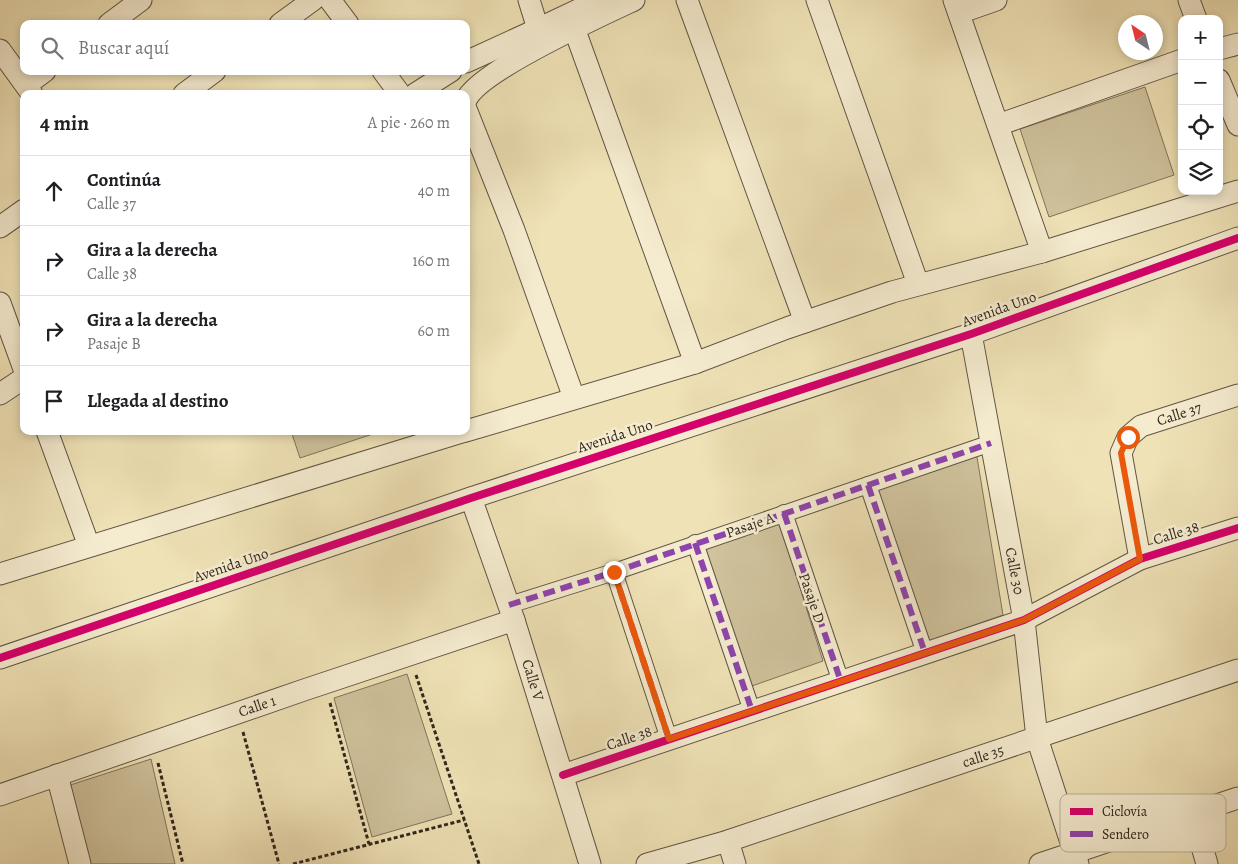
<!DOCTYPE html>
<html lang="es">
<meta charset="utf-8">
<style>
:root{--surface:#fff;--page:#f6f6f6;--text:#202124;--muted:#757577;--line:#e0e0e0}
body{margin:0;font-family:Alegreya,serif;background:var(--page);color:var(--text)}
.controls{position:absolute;right:15px;top:15px;display:grid;overflow:hidden;border-radius:10px;box-shadow:0 2px 8px #0003}
.controls button{width:45px;height:45px;display:grid;place-items:center;padding:0;border:0;border-bottom:1px solid var(--line);background:var(--surface);color:var(--text);font:25px sans-serif}
.compass{position:absolute;left:1118px;top:15px;width:45px;height:45px;border-radius:50%;background:var(--surface);box-shadow:0 2px 8px #0003;rotate:325deg}
.stop{position:absolute;width:15px;height:15px;margin:-11px;border:4px solid #ea580c;border-radius:50%;background:#fff}
.stop.end{background:#ea580c;border-color:#fff;box-shadow:0 1px 5px #0008}
.list{margin:0;padding:0;list-style:none}
h2{display:flex;justify-content:space-between;align-items:center;height:65px;margin:0;padding:0 20px;font-size:21px}
h2 small{font-size:16px;font-weight:400;color:var(--muted)}
.list li{display:grid;grid-template-columns:32px 1fr auto;gap:15px;align-items:center;box-sizing:border-box;height:70px;padding:0 20px;border-top:1px solid var(--line)}
.list b{display:block;font-size:19px;white-space:nowrap}
.list p{margin:0;font-size:16px;white-space:nowrap;color:var(--muted)}
.list em{font-size:16px;font-style:normal;color:var(--muted)}
.icon{flex:none;width:28px;height:28px;fill:none;stroke:currentColor;stroke-width:2;stroke-linecap:round;stroke-linejoin:round}
.map{position:relative;flex:none;width:1238px;height:864px;overflow:hidden}
.search{position:absolute;background:var(--surface);box-shadow:0 2px 8px #0003;left:20px;top:20px;width:450px;height:55px;display:flex;align-items:center;gap:12px;box-sizing:border-box;padding:0 18px;border-radius:10px;color:var(--muted);font-size:19px}
.panel{position:absolute;background:var(--surface);box-shadow:0 2px 8px #0003;left:20px;top:90px;width:450px;height:345px;border-radius:10px}
.map>svg:first-child{display:block}
.green{fill:#cfc29c;stroke:#80745c}
.lines{fill:none;stroke-linecap:round;stroke-linejoin:round}
.pedestrian-casing{stroke:#605543;stroke-width:18}
.minor-casing{stroke:#605543;stroke-width:23}
.path{stroke:#30261d;stroke-width:3;stroke-dasharray:4 2.5;stroke-linecap:butt}
.pedestrian{stroke:#f5ecd0;stroke-width:16}
.minor{stroke:#f5ecd0;stroke-width:21}
.quiet{stroke:#8e44ad;stroke-width:6;stroke-dasharray:12 6;stroke-linecap:butt}
.cycleway-casing{stroke:#f5ecd0;stroke-width:11}
.cycleway{stroke:#d6006c;stroke-width:8}
.route{stroke:#ea580c;stroke-width:6}
.labels{text-anchor:middle;dominant-baseline:central;stroke-width:5;stroke-linejoin:round;paint-order:stroke}
.street-label{font-size:15px;fill:#30261d;stroke:#f5ecd0}
.key{fill:#f5ecd0;stroke:#bab19a;stroke-width:1}
.key-label{font-size:14px;fill:#30261d}
</style>
<div class="map">
<svg width="1238" height="864" viewBox="0 0 1238 864">
<rect width="100%" height="100%" fill="#efe2b6"/>
<filter id="stains"><feTurbulence type="fractalNoise" baseFrequency=".004" numOctaves="4"/><feColorMatrix values="0 0 0 0 .2 0 0 0 0 .09 0 0 0 0 .02 0 0 0 .5 -.17"/></filter>
<radialGradient id="worn" r=".72"><stop offset=".6" stop-color="#630" stop-opacity="0"/><stop offset="1" stop-color="#630" stop-opacity=".3"/></radialGradient>
<!-- green -->
<g class="green">
<path d="M1145 87 1174 175 1049 217 1020 129Z"/>
<path d="M291 431H382L300 458Z"/>
<path d="M976 451 1003 615 925 642 876 488Z"/>
<path d="M778 518 823 661 752 686 703 548Z"/>
<path d="M407 674 452 814 372 837 334 698Z"/>
<path d="M151 759 175 864H83L64 787Z"/>
</g>
<g class="lines">
<!-- pedestrian casing -->
<g class="pedestrian-casing">
<g id="pedestrian">
<path d="M868 485 925 653"/>
<path d="M784 513 841 682"/>
<path d="M695 543 752 711"/>
<path d="M614 572 669 739"/>
<path d="M509 605 614 572 991 443"/>
</g>
</g>
<!-- minor casing -->
<g class="minor-casing">
<g id="minor">
<path d="M330 0 348 24"/>
<path d="M529 0 538 29 599 0"/>
<path d="M687 0 805 322"/>
<path d="M817 0 918 284"/>
<path d="M954 0 1042 252"/>
<path d="M1189 0 1196 19"/>
<path d="M959 13 996 0"/>
<path d="M109 24 141 0"/>
<path d="M280 24 313 0"/>
<path d="M574 28 695 363"/>
<path d="M1219 49 1238 44"/>
<path d="M0 50 32 94"/>
<path d="M466 62 538 29"/>
<path d="M383 71 400 94"/>
<path d="M1219 80 1238 125"/>
<path d="M26 85 45 71"/>
<path d="M184 94 215 71"/>
<path d="M415 94 451 71"/>
<path d="M466 100C479 71 602 15 634 0"/>
<path d="M466 109 514 230 574 398"/>
<path d="M998 125 1182 60"/>
<path d="M0 227 24 210"/>
<path d="M0 303 24 369"/>
<path d="M971 334 1024 620 1037 738 1078 864"/>
<path d="M0 394 24 378"/>
<path d="M47 431 89 546"/>
<path d="M466 431 695 363 787 328 892 292 1042 252 1238 191"/>
<path d="M471 498 514 620 590 864"/>
<path d="M1140 559 1121 453 1128 437 1141 426 1238 395"/>
<path d="M0 574 465 431"/>
<path d="M0 658 471 498 971 334 1238 238"/>
<path d="M57 775 80 864"/>
<path d="M563 775 1024 620 1140 559 1238 528"/>
<path d="M0 795 304 690 514 620"/>
<path d="M1192 812 1207 864"/>
<path d="M728 841 735 864"/>
<path d="M647 864 728 841 1238 670"/>
<path d="M1040 864 1238 798"/>
</g>
</g>
<!-- path -->
<g class="path">
<path d="M416 675 479 864"/>
<path d="M330 703 369 844"/>
<path d="M243 732 279 864"/>
<path d="M158 763 183 864"/>
<path d="M293 864 464 820"/>
</g>
<!-- pedestrian -->
<use href="#pedestrian" class="pedestrian"/>
<!-- minor -->
<use href="#minor" class="minor"/>
<!-- quiet -->
<g class="quiet">
<path d="M868 485 925 653"/>
<path d="M784 513 841 682"/>
<path d="M695 543 752 711"/>
<path d="M614 572 669 739"/>
<path d="M509 605 614 572 991 443"/>
</g>
<!-- cycleway casing -->
<g class="cycleway-casing">
<g id="cycleway">
<path d="M0 658 471 498 971 334 1238 238"/>
<path d="M563 775 1024 620 1140 559 1238 528"/>
</g>
</g>
<!-- cycleway -->
<use href="#cycleway" class="cycleway"/>
</g>
<g class="lines">
<!-- route -->
<path class="route" d="M614 572 669 739 1024 620 1140 559 1121 453 1128 437"/>
</g>
<g class="labels">
<!-- street labels -->
<g class="street-label">
<text transform="translate(999 309) rotate(-20)">Avenida Uno</text>
<text transform="translate(1179 414) rotate(-18)">Calle 37</text>
<text transform="translate(615 436) rotate(-18)">Avenida Uno</text>
<text transform="translate(750 525) rotate(-19)">Pasaje A</text>
<text transform="translate(1176 533) rotate(-17)">Calle 38</text>
<text transform="translate(231 565) rotate(-19)">Avenida Uno</text>
<text transform="translate(1015 571) rotate(79)">Calle 30</text>
<text transform="translate(812 598) rotate(71)">Pasaje D</text>
<text transform="translate(533 680) rotate(73)">Calle V</text>
<text transform="translate(257 706) rotate(-19)">Calle 1</text>
<text transform="translate(629 738) rotate(-19)">Calle 38</text>
<text transform="translate(983 756) rotate(-18)">calle 35</text>
</g>
</g>
<!-- legend -->
<rect x="1060" y="794" width="166" height="58" rx="8" class="key"/>
<rect x="1070" y="808" width="23" height="7" fill="#d6006c"/>
<rect x="1070" y="831" width="23" height="6" fill="#8e44ad"/>
<g class="key-label">
<text x="1102" y="816">Ciclovía</text>
<text x="1102" y="839">Sendero</text>
</g>
<rect width="100%" height="100%" filter="url(#stains)"/>
<rect width="100%" height="100%" fill="url(#worn)"/>
</svg>
<div class="controls">
<button>+</button>
<button>−</button>
<button><svg class="icon" aria-label="locate" viewBox="0 0 24 24"><circle cx="12" cy="12" r="6"/><path d="M12 2v4M12 18v4M2 12h4M18 12h4"/></svg></button>
<button><svg class="icon" aria-label="layers" viewBox="0 0 24 24"><path d="M12 4l9 5-9 5-9-5zM3 14l9 5 9-5"/></svg></button>
</div>
<svg class="compass" viewBox="-18 -18 36 36"><path d="M0-13l5 13h-10z" fill="#e53935"/><path d="M0 13l5-13h-10z" fill="#757577"/></svg>
<div class="stop" style="left:1128px;top:437px"></div>
<div class="stop end" style="left:614px;top:572px"></div>
<div class="search"><svg class="icon" aria-label="search" viewBox="0 0 24 24"><circle cx="10" cy="10" r="6"/><path d="M15 15l6 6"/></svg>Buscar aquí</div>
<section class="panel">
<h2>4 min<small>A pie · 260 m</small></h2>
<ul class="list">
<li><svg class="icon" aria-label="ahead" viewBox="0 0 24 24"><path d="M12 20V5M6 11l6-6 6 6"/></svg><div><b>Continúa</b><p>Calle 37</p></div><em>40 m</em></li>
<li><svg class="icon" aria-label="right" viewBox="0 0 24 24"><path d="M7 20v-9h11M14 6l5 5-5 5"/></svg><div><b>Gira a la derecha</b><p>Calle 38</p></div><em>160 m</em></li>
<li><svg class="icon" aria-label="right" viewBox="0 0 24 24"><path d="M7 20v-9h11M14 6l5 5-5 5"/></svg><div><b>Gira a la derecha</b><p>Pasaje B</p></div><em>60 m</em></li>
<li><svg class="icon" aria-label="arrive" viewBox="0 0 24 24"><path d="M6 21V4h12l-3 4 3 4H6"/></svg><div><b>Llegada al destino</b></div></li>
</ul>
</section>
</div>
